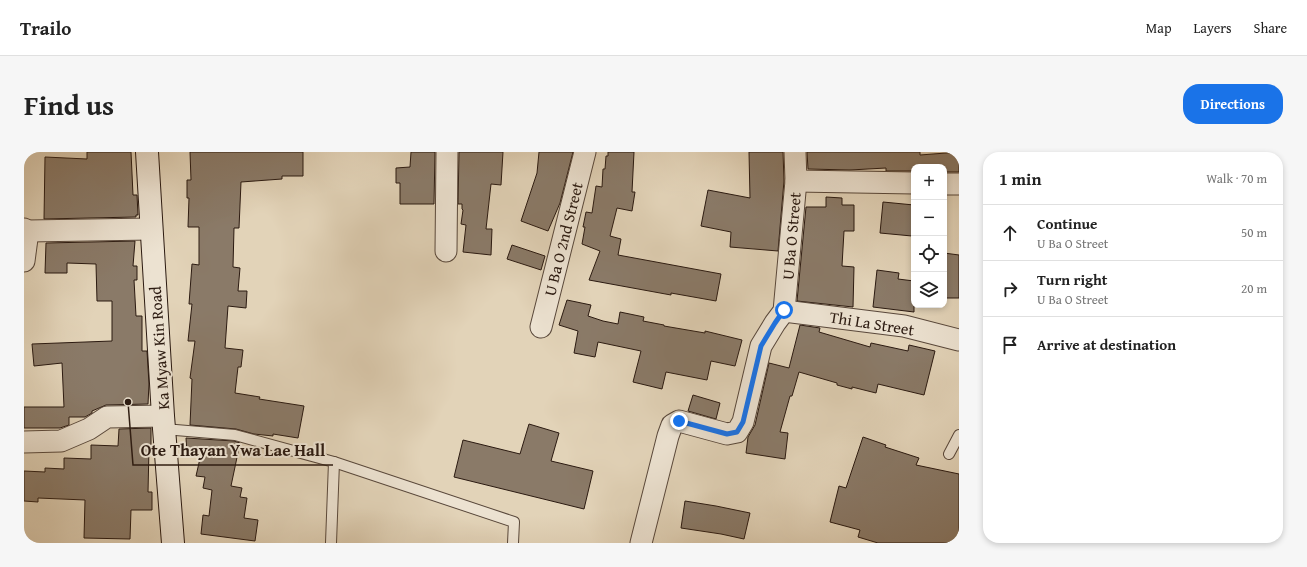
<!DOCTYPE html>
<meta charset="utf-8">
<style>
:root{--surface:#fff;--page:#f6f6f6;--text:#222;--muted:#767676;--line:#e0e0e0;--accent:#1a73e8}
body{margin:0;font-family:"Gentium Book Plus",serif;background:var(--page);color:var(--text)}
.controls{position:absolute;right:12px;top:12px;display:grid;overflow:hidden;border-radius:8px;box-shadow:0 2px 6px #0003}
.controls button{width:36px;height:36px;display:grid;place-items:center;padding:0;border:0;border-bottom:1px solid var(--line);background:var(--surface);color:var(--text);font:20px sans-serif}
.stop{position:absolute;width:12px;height:12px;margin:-9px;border:3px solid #1a73e8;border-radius:50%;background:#fff}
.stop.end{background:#1a73e8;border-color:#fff;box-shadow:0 1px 4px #0008}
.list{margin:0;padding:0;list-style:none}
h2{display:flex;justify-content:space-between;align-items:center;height:52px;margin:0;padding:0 16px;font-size:17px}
h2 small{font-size:13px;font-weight:400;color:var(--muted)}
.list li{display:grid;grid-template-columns:26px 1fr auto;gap:12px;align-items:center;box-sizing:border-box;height:56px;padding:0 16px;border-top:1px solid var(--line)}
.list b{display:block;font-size:15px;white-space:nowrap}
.list p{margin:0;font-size:13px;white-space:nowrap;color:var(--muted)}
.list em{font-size:13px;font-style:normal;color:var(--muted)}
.icon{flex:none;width:22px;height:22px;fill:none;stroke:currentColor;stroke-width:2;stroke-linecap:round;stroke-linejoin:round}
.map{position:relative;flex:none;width:935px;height:391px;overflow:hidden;border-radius:16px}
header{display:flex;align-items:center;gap:24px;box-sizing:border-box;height:56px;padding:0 20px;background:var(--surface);border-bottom:1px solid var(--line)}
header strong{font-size:19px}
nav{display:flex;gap:22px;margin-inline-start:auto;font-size:14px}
.intro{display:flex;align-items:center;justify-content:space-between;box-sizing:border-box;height:96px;padding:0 24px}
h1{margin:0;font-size:28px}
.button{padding:10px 18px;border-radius:16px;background:var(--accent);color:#fff;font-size:14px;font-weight:700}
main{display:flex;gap:24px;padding:0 24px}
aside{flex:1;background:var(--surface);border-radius:16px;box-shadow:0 2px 6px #0003}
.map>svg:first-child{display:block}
.building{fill:#8a7a68;stroke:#2b1a11}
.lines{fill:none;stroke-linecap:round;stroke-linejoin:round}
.service-casing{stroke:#59483b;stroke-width:12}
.minor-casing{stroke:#59483b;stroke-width:23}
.secondary-casing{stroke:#2b1a11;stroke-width:24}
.service{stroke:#ece2d1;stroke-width:10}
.minor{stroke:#ece2d1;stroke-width:21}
.secondary{stroke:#ece2d1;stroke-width:22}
.route{stroke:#1a73e8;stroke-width:5}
.labels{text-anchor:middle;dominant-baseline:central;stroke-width:4;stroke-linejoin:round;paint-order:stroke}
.street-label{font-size:16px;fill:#2b1a11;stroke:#ece2d1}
.leader{fill:none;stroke:#2b1a11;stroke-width:1.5}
.callout-dot{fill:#2b1a11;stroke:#ece2d1;stroke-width:1.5}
.callout-label{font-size:17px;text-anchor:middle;font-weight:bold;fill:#2b1a11;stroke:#ece2d1;stroke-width:4;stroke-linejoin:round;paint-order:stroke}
</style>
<header>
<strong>Trailo</strong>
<nav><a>Map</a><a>Layers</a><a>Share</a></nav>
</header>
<div class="intro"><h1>Find us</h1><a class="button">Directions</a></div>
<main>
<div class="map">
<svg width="935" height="391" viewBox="0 0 935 391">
<rect width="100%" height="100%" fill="#e2d3b8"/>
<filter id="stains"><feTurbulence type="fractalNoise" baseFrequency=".005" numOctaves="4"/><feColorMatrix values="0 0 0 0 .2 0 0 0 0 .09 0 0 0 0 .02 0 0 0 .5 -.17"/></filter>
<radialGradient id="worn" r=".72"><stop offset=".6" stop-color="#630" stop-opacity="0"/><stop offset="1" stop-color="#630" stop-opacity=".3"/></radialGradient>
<!-- building -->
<g class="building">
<path d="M63 0H107L109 43H113L114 63H112V65L20 67 21 5 63 7Z"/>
<path d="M166 0H279V24H258V27L217 30 215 76H210L209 115 216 116 214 139H223L222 156 204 154 201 196 219 198 217 215H214L211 241 236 245 235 247 280 254 274 286 249 282V284L230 282 212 277 166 273 168 227 166 226 171 189H164L168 152H165L168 112 175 113V75H164L165 46H163V28H167Z"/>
<path d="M387 0H411L410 52H376V31H372V16L386 15Z"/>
<path d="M435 0H479L477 33 467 32 462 77H468L467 103 439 100 442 73 437 72 439 58 438 57V52H434Z"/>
<path d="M515 0H549L536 51 524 79 497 69 513 21Z"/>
<path d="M584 0H610L608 40H611L608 59 593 56 586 84 597 87 594 103 697 122 692 149 647 141V143L565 128 576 99 558 92 561 75H559L562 60 568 61 572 34 578 35 579 17H581L582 4H584Z"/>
<path d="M725 0H759L760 29 754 99 706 95 707 80 677 74 684 38 726 46Z"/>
<path d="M783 0H896V3L935 0V20H920V15H890V19H862V16L826 18 784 17Z"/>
<path d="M802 45 818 46V53H830V79H820L818 114 830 115 829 155 773 149 782 55H802Z"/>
<path d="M859 50 890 53 888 84 856 81Z"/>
<path d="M111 89 109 114H113V128H110L112 164H118V199H123L125 232 124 252 82 253 68 259V261L61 265H45V273L36 276H0V255H40L38 211 10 214 8 192 88 189V149H73L72 112 43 111V121H21L22 91Z"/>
<path d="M488 93 521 104 517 118 483 107Z"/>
<path d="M920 101 935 103V146H920Z"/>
<path d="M853 118 875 121 874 127 890 129V160L849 155Z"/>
<path d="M543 148 567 153 564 164 579 169 594 172 596 160 620 165 619 169 640 173V174L681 181V179L718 188 711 214 687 209 683 228 642 220 638 237 609 230 617 199 574 190 571 205 550 201 554 179 535 173Z"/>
<path d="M776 173 796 176 795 180 846 195 847 191 884 199 885 193 911 199 900 243 854 232 852 241 828 235V237L813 233V231L775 220 768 244H766L756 280 764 281 761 307 722 301 724 285 731 273 745 211 765 216Z"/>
<path d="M669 243 696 251 692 267 664 259Z"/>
<path d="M505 272 535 281 527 309 569 319 560 357 430 325 439 288 496 302Z"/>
<path d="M127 276V296H125L124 340H128V358H107L106 387 60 386 61 348 14 346V350L0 349V319L21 320V316L40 317V306L67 307V293L94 294 95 277Z"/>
<path d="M839 285 862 293 861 295 895 306 892 313 935 322V391H854L834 385 836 378 806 370 815 334 822 336Z"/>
<path d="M162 286 210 289 216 291 207 334 218 336 216 345 223 346 220 366 234 368 231 389 177 382 179 363 185 364 188 338 179 336 181 325 172 324 177 302H163Z"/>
<path d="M661 349 692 354 726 361 720 387 697 382 657 376Z"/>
</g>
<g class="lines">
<!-- service casing -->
<g class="service-casing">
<g id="service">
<path d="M140 277 211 283 310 310 307 391"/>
<path d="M925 302 935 283"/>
<path d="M310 310 490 370 489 391"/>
</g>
</g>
<!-- minor casing -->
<g class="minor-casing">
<g id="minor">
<path d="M772 29 890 31"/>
<path d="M920 32H935"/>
<path d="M0 77 4 79 127 77"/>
<path d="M422 99 423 0"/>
<path d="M0 109 4 79"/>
<path d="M760 159 880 174 935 188"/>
<path d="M517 175 561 0"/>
<path d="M0 290 37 289 65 277 83 265 139 264"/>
<path d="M617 391 644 284 648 273 655 269 703 282 713 280 719 270 737 194 751 171 760 159 772 29 771 0"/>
</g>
</g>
<!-- secondary casing -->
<g class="secondary-casing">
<path id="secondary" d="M123 0 139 264 149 391"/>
</g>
<!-- service -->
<use href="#service" class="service"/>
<!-- minor -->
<use href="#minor" class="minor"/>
<!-- secondary -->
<use href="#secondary" class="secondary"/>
</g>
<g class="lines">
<!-- route -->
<path class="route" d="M655 269 703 282 713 280 719 270 737 194 751 171 760 158"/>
</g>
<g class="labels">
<!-- street labels -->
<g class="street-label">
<text transform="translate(767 84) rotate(-85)">U Ba O Street</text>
<text transform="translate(539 87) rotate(-76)">U Ba O 2nd Street</text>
<text transform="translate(848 171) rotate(9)">Thi La Street</text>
<text transform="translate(135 196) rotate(-94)">Ka Myaw Kin Road</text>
</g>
</g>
<!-- callouts -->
<path class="leader" d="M104 250L109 313H309"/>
<circle class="callout-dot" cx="104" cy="250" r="4"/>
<g class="callout-label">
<text x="209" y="304">Ote Thayan Ywa Lae Hall</text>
</g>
<rect width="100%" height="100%" filter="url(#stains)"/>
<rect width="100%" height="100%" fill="url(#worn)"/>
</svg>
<div class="controls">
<button>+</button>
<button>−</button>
<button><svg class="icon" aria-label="locate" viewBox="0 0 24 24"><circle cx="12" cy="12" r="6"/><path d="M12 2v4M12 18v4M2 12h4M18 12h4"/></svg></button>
<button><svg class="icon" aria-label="layers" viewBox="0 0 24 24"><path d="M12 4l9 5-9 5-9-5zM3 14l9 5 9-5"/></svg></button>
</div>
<div class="stop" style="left:760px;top:158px"></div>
<div class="stop end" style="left:655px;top:269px"></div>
</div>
<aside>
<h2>1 min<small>Walk · 70 m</small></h2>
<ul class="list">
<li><svg class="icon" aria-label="ahead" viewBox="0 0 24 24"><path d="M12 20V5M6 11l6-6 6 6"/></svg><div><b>Continue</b><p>U Ba O Street</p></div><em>50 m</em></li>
<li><svg class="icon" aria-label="right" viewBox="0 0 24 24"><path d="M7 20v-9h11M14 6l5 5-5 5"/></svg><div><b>Turn right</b><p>U Ba O Street</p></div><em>20 m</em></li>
<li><svg class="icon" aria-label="arrive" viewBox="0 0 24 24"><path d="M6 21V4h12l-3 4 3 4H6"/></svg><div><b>Arrive at destination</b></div></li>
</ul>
</aside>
</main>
